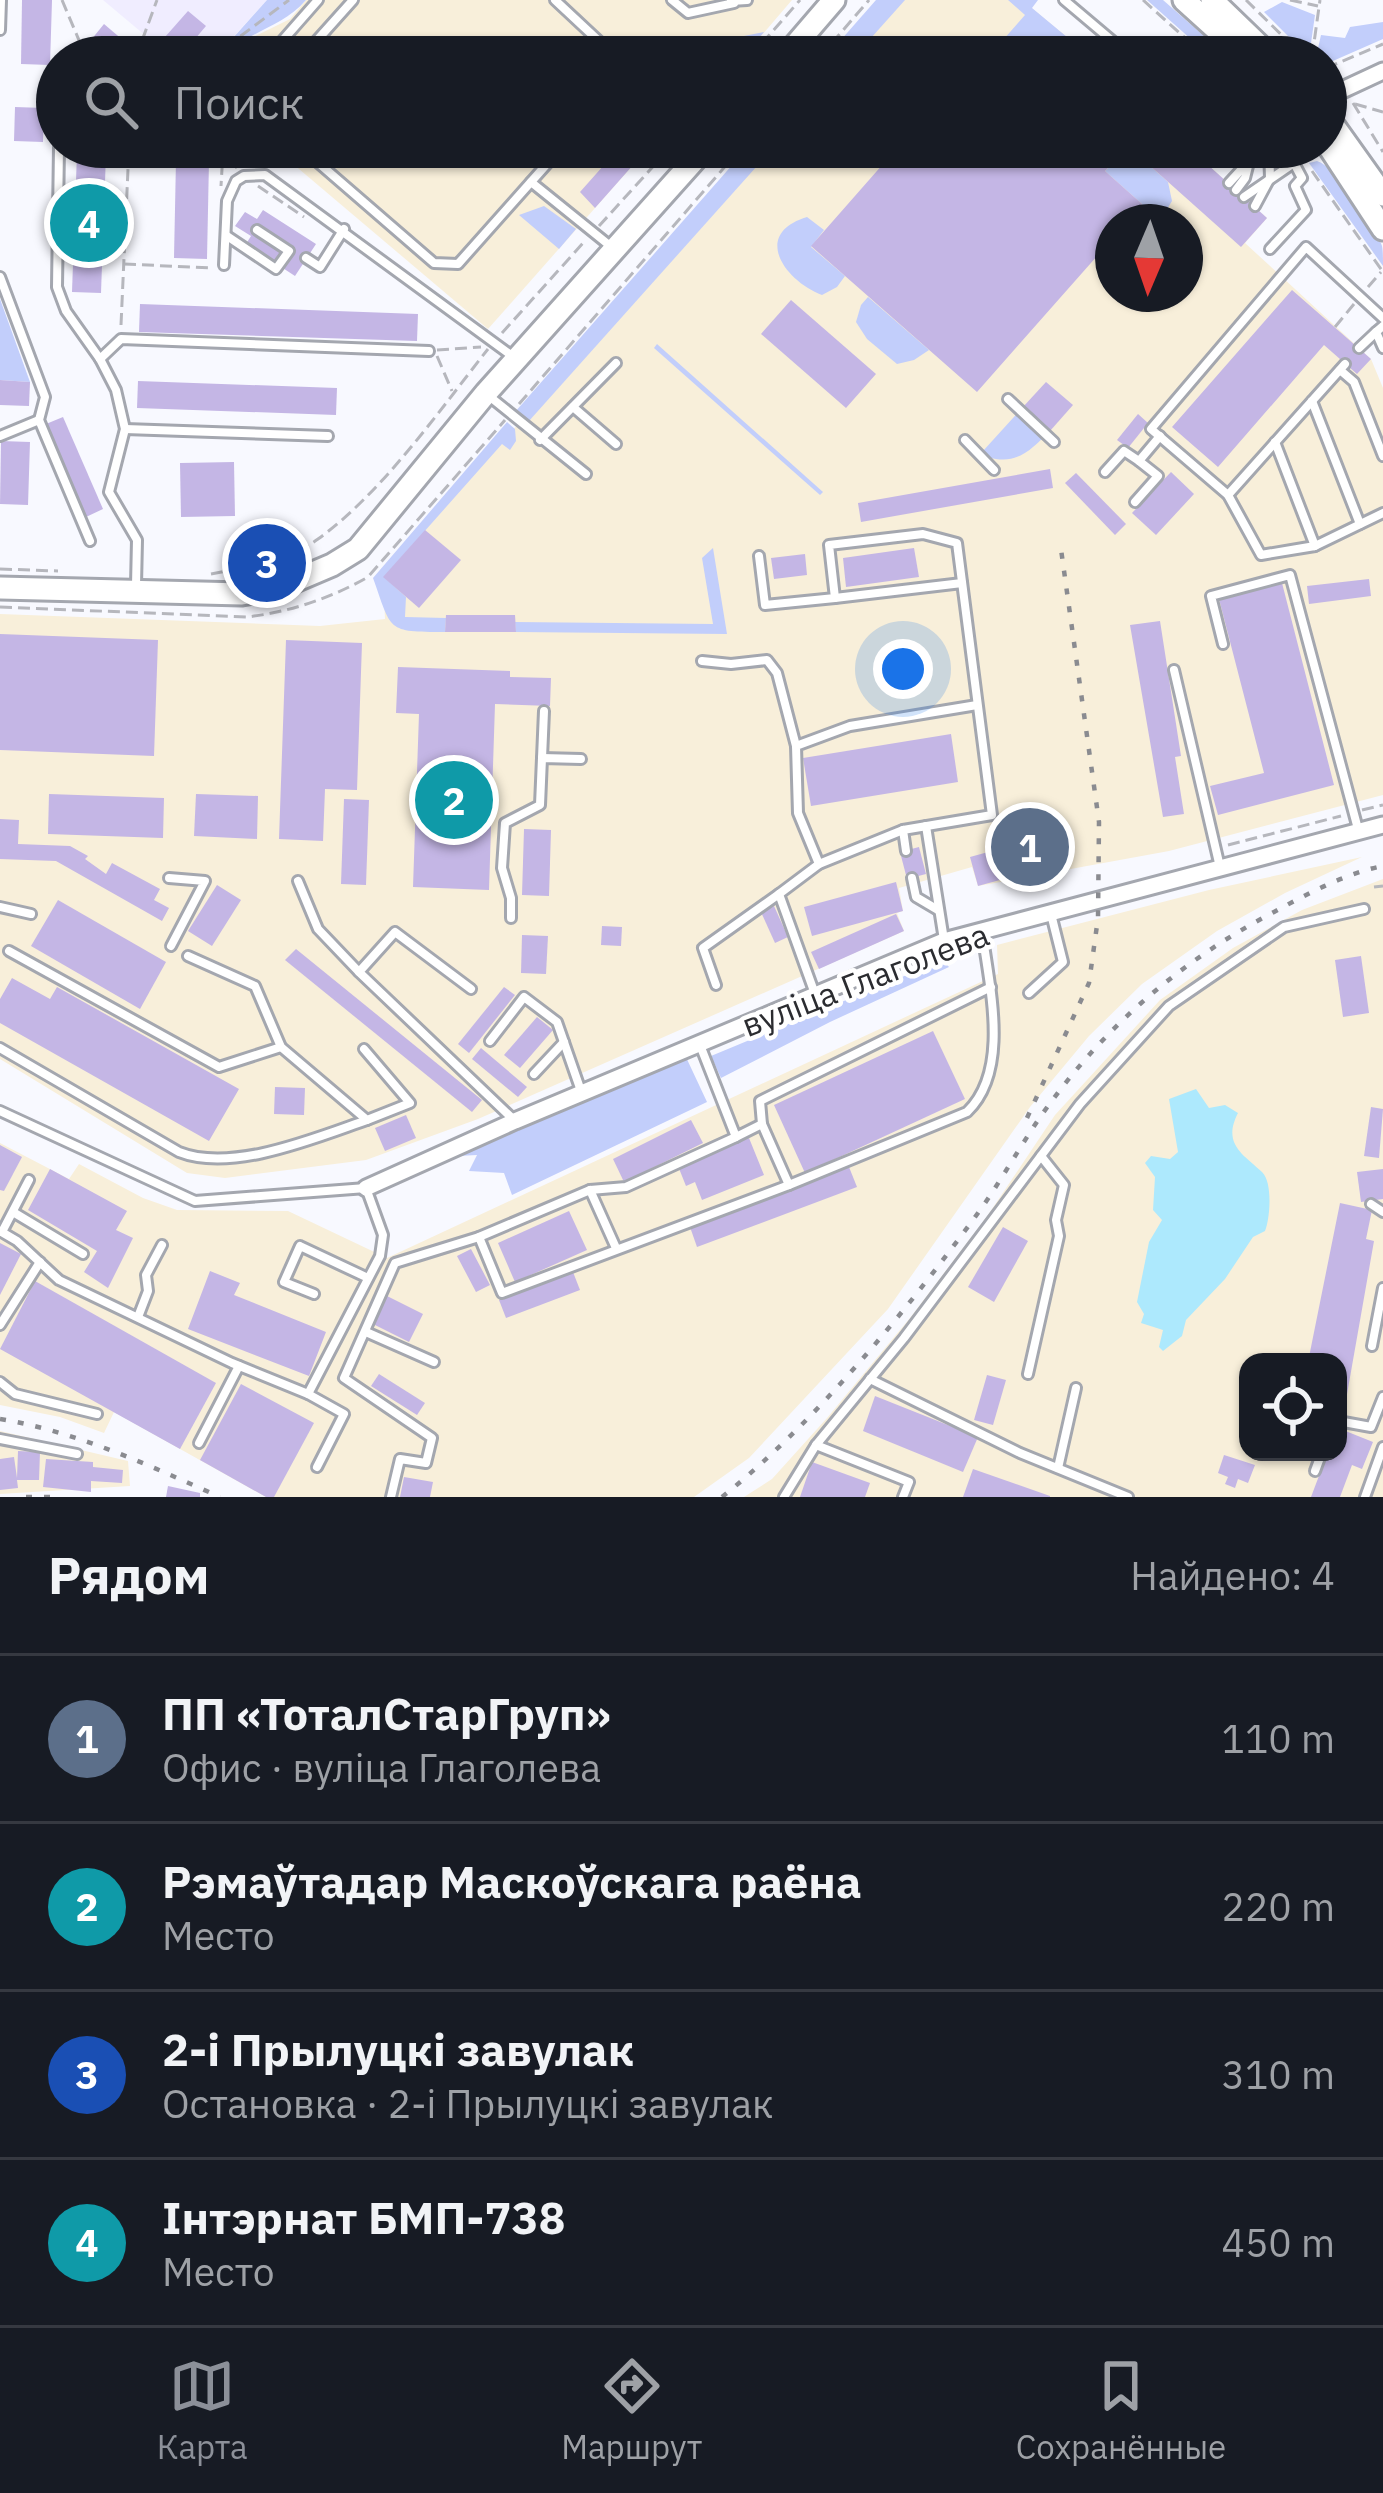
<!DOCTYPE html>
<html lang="ru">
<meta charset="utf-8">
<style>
:root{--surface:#171b24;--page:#20242c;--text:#f1f3f6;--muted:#9ea1a6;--line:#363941;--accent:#8c9099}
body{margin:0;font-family:"IBM Plex Sans",sans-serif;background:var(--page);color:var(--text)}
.controls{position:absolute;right:36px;bottom:36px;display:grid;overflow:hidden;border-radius:24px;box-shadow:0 3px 9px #0004}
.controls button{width:108px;height:108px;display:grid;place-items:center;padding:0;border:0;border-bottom:3px solid var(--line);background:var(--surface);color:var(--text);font:60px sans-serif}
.compass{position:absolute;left:1095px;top:204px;width:108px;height:108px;border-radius:50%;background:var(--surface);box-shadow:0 3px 9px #0004;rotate:182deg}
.you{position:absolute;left:903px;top:669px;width:42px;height:42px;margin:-30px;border:9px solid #fff;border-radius:50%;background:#1a73e8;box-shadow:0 0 0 18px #1a73e833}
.badge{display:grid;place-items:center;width:78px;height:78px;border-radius:50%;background:var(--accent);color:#fff;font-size:39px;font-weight:700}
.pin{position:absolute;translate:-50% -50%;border:6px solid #fff;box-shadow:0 3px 12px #0006}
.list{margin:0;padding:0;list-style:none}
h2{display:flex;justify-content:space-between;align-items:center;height:156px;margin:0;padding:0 48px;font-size:51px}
h2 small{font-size:39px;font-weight:400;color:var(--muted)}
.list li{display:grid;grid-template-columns:78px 1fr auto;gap:36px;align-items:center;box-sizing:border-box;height:168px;padding:0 48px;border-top:3px solid var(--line)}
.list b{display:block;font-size:45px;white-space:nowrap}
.list p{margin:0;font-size:39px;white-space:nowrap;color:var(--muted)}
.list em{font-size:39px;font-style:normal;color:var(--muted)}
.icon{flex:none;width:66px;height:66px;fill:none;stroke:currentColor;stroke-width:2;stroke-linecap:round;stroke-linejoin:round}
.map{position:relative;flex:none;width:1383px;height:1497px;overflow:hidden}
.search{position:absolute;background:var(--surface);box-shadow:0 3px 9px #0004;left:36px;right:36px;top:36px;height:132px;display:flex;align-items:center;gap:30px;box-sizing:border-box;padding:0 42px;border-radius:66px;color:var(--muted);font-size:45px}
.sheet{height:828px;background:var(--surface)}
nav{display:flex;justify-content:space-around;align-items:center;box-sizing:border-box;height:168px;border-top:3px solid var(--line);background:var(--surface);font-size:33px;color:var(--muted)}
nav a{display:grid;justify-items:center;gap:6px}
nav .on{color:var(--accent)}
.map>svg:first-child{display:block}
.industrial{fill:#f8efda;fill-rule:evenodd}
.education{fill:#f0edff}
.green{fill:#c2cefb}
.water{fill:#ade9fd}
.building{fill:#c4b6e5}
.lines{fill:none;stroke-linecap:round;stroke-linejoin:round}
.lane-casing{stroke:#a4a7af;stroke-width:14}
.street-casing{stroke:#a4a7af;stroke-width:21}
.secondary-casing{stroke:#a4a7af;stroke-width:27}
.path{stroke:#b6b7bd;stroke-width:3;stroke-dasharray:12 6;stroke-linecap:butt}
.lane{stroke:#fff;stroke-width:8}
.street{stroke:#fff;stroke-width:15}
.secondary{stroke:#fff;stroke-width:21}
.rail{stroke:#8a8b90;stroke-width:4.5;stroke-dasharray:6 12;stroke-linecap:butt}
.labels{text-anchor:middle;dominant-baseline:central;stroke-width:9;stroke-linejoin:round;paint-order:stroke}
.street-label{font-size:33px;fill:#2b2c30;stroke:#fff}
</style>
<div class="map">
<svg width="1383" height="1497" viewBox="0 0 1383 1497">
<rect width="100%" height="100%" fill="#f8f9ff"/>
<!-- industrial -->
<g class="industrial">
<path d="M306 0H792L743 57H224L231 48 290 19Z"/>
<path d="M893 0H1022L1091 57H842Z"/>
<path d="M273 147H649L488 329Z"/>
<path d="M763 147H1188L1267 218 1245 243 1371 359 1383 388V795L1169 851 978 886 972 867 899 888 903 911 897 913 904 931 478 1119 366 1160 225 1178 187 1173 0 1059V614L320 626 385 619 383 577ZM1113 222H1185V294H1113Z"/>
<path d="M1362 857 1285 893 1217 931 1142 984 1089 1036 1030 1107 888 1309 749 1458 694 1497H266L114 1412 104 1433 60 1417 0 1405V1143L69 1179 79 1164 143 1198 177 1210 288 1211 387 1258 998 974 997 945 1209 890Z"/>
<path d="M1383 879V1497H744L772 1479 827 1418 910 1318 988 1215 1055 1115 1160 1000 1233 948 1302 910ZM1248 1362H1338V1452H1248Z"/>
<path d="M0 1431 128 1461 130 1486 0 1494Z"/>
</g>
<!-- education -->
<path class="education" d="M103 0H267L215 57H171Z"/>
<!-- green -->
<g class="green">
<path d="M267 0H306C281 29 244 32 224 57H216Z"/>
<path d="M876 0H905L854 57H826Z"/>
<path d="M1008 0H1038L1032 8 1091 57H988L1025 15Z"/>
<path d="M1147 0H1163L1228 57H1211Z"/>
<path d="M1282 2 1315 15 1309 57 1264 12Z"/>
<path d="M1383 22V39L1326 64V57H1316L1321 35 1345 38 1350 27Z"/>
<path d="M764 32 743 57H651L676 36 699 45Z"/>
<path d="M748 147H774L529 421 515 412Z"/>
<path d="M1129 147 1168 182 1172 201 1159 222H1127L1142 204 1105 171Z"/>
<path d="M1317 161C1335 166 1375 227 1382 246 1383 250 1383 261 1383 266L1309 163Z"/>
<path d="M544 206 576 229 559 249 519 215Z"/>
<path d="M807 217 824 230 811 247 845 276 837 287 822 295C785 281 751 234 807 217Z"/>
<path d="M868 297 929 350 914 360 897 364 867 339 856 322 861 305Z"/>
<path d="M0 299 30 382 0 380Z"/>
<path d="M657 344 823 492 820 495 654 348Z"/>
<path d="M1023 407 1050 431C1031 450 1016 466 988 457L983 451Z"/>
<path d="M507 422 515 429 516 441 510 450 502 444 384 577 406 597 405 617 446 618 445 632C386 632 392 631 373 578Z"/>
<path d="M713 548 727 634 516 632 515 622 713 624 702 558Z"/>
<path d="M943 960 949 967 830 1022 721 1078 711 1056Z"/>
<path d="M685 1055 707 1102 512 1195 504 1173 469 1171 477 1155 439 1157Z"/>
</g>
<!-- water -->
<path class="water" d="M1196 1089 1209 1108 1225 1105 1238 1113C1222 1144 1243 1154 1262 1172 1273 1182 1270 1219 1265 1231L1253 1237 1225 1279 1186 1320 1182 1336 1163 1351 1159 1347 1163 1330 1141 1323 1144 1314 1137 1302 1149 1242 1162 1220 1153 1210 1155 1177 1145 1163 1151 1156 1170 1159 1178 1152 1169 1099Z"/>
<!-- building -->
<g class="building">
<path d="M22 0H52L50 65 21 64Z"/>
<path d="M188 11 206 26 183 53 165 37Z"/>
<path d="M104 24 131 47 122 57H110L91 40Z"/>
<path d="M15 107 44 108 43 142 14 141Z"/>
<path d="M614 147H649L595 208 580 192 612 156 608 153Z"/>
<path d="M898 147H1077L1097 164 1113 147H1127L1105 171 1142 204 1127 222H1113V238L977 392 811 246Z"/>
<path d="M1129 147H1188L1267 218 1241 247Z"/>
<path d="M77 153 106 154 101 293 72 292Z"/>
<path d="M176 160 209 161 207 259 174 258Z"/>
<path d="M263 210 316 244 295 276 246 244 251 236 235 226 245 212 257 219Z"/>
<path d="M1292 290 1371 359 1357 374 1324 345 1218 467 1172 427Z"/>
<path d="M791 300 876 374 846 408 761 334Z"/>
<path d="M140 304 418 314 417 341 139 332Z"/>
<path d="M0 380 30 382 29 406 0 405Z"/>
<path d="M138 381 337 388 336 415 137 408Z"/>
<path d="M1046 382 1073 405 1050 431 1023 407Z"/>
<path d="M1138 414 1148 423 1128 448 1117 440Z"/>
<path d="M63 417 103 509 86 517 46 424Z"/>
<path d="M1 441 30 442 28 505 0 504Z"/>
<path d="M234 462 235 516 181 517 180 463Z"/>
<path d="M1050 469 1053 488 861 522 858 503Z"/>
<path d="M1171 472 1194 494 1156 535 1132 513Z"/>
<path d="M1076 473 1126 524 1115 535 1065 483Z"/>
<path d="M425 530 461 560 419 608 383 577Z"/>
<path d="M914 548 919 577 846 587 843 558Z"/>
<path d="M805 554 807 575 774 579 771 558Z"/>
<path d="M1369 579 1371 596 1309 604 1307 586Z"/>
<path d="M1282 583 1334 785 1218 815 1210 786 1264 773 1219 599Z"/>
<path d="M446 615H515L516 632H445Z"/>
<path d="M1160 621 1181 756 1175 757 1184 814 1163 817 1130 625Z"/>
<path d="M0 634 158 640 154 756 0 750Z"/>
<path d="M286 640 362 643 357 790 325 789 323 841 279 839Z"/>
<path d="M398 667 510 671V677L551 678 550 706 495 704 489 890 413 887 419 714 396 713Z"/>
<path d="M951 734 958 782 811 806 803 758Z"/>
<path d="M49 794 164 798 163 838 48 834Z"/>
<path d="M196 794 258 796 257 839 194 836Z"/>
<path d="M344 799 369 800 366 885 341 884Z"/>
<path d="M0 819 19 820 18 844 70 846 88 856 85 859 106 874 112 863 160 889 154 900 169 908 162 921 56 861 0 859Z"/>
<path d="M524 829 551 830 549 896 522 895Z"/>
<path d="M1035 839 1043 868 978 886 970 857Z"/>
<path d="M919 847 926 874 907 879 900 852Z"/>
<path d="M896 882 903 911 812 936 804 907Z"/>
<path d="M217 885 241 900 212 946 188 931Z"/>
<path d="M58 900 166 962 140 1009 31 946Z"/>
<path d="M774 906 788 937 775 943 761 912Z"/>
<path d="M896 914 904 931 819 969 811 952Z"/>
<path d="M602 926 622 927 621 946 601 945Z"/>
<path d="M522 935 548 936 546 974 521 973Z"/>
<path d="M296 949 482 1100 472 1112 285 960Z"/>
<path d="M1361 956 1369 1013 1343 1017 1335 960Z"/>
<path d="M12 978 50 999 57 987 239 1089 209 1141 0 1023V999Z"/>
<path d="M504 987 515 995 469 1053 458 1044Z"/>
<path d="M537 1017 553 1030 520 1068 504 1055Z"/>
<path d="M933 1031 965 1099 805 1173 774 1105Z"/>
<path d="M481 1048 527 1087 518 1097 472 1059Z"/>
<path d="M275 1087 305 1088 304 1115 274 1114Z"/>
<path d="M1371 1107 1383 1109 1379 1158 1364 1156Z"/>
<path d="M406 1115 416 1138 385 1151 375 1128Z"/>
<path d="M691 1120 703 1143 624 1182 613 1159Z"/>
<path d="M749 1138 764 1175 702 1200 695 1182 686 1186 678 1166Z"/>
<path d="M0 1145 22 1157 4 1191 0 1190Z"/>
<path d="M849 1167 857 1187 697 1247 690 1227Z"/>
<path d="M50 1169 127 1211 116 1230 133 1238 108 1288 84 1272 97 1251 28 1210Z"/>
<path d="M1383 1169V1199L1361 1202 1357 1172Z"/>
<path d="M1340 1203 1372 1210 1366 1239 1374 1241 1343 1417H1338V1362H1308Z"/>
<path d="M569 1211 587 1250 515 1282 498 1243Z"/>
<path d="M1003 1227 1028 1241 994 1302 968 1287Z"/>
<path d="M0 1243 21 1254 0 1295Z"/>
<path d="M471 1249 490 1285 476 1292 457 1256Z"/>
<path d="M210 1271 240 1283 234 1295 326 1332 309 1376 188 1329Z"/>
<path d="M573 1272 580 1290 506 1318 499 1300Z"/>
<path d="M35 1281 216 1383 180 1449 0 1349Z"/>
<path d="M387 1296 423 1314 409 1342 373 1324Z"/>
<path d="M379 1374 425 1403 417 1415 371 1386Z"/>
<path d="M987 1375 1006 1380 993 1425 974 1420Z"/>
<path d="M241 1384 314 1423 274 1497H266L200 1460Z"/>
<path d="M875 1396 978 1437 963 1472 863 1431Z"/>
<path d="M1338 1428 1373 1442 1362 1469 1352 1465 1340 1497H1311L1328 1452H1338Z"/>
<path d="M18 1451 40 1452 39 1480H17L18 1488 0 1490V1459L14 1457 17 1478Z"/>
<path d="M1224 1455 1255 1465 1248 1483 1238 1479 1235 1488 1225 1484 1228 1477 1218 1473Z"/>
<path d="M46 1459 93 1462V1467L123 1470 122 1483 91 1481V1492L43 1487Z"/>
<path d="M812 1462 870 1483 865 1497H800Z"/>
<path d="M973 1469 1050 1496V1497H963Z"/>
<path d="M404 1477 433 1482 430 1497H400Z"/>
<path d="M168 1486 200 1493V1497H166Z"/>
</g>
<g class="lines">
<!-- lane casing -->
<g class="lane-casing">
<g id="lane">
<path d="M555 0 616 57"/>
<path d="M672 0 688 13 734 3"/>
<path d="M1064 0 1128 54"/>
<path d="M731 1 747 0"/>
<path d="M0 30 1 0"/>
<path d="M268 57 318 0"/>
<path d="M302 57 353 0"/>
<path d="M723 57 726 54"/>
<path d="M59 147 57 287 66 311 100 359 116 390 125 429 109 492 137 540 136 585"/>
<path d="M300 147 434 263 458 264 562 147"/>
<path d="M681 147 693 159"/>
<path d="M531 182 614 249"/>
<path d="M1229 183 1262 147"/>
<path d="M1236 190 1245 178 1249 162"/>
<path d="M1244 197 1294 163 1306 147"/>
<path d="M1255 206 1270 178 1269 147"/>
<path d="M227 236 276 269 289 251 257 230"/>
<path d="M1270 249 1306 210 1295 186 1302 178 1294 163"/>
<path d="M306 258 320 267 344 229"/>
<path d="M224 265 227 201 236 181 244 176 265 175 515 358"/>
<path d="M0 277 45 397 39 420 90 541"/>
<path d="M1383 318 1306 247 1151 429 1228 495 1261 555 1315 546 1383 513"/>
<path d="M1383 326 1376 332 1383 348"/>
<path d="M1359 348 1376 332"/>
<path d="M100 359 121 339 429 351"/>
<path d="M1340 370 1354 382 1383 456"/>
<path d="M489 396 586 474"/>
<path d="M1008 399 1054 442"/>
<path d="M1312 401 1360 524"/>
<path d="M573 407 616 444"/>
<path d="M125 429 328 436"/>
<path d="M0 436 39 420"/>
<path d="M540 440 616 363"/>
<path d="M965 440 994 470"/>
<path d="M1275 442 1315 546"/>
<path d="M1105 472 1124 451 1139 461"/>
<path d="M1228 495 1345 364"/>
<path d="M1135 502 1158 476 1139 461 1160 436"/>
<path d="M759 556 765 605 835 598 829 545 923 534 957 543 992 815 903 830 906 851"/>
<path d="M835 598 962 583"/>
<path d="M1223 644 1211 596 1290 575 1358 829"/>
<path d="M702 661 731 664 767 660 777 673 796 746"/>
<path d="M1174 670 1220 867"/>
<path d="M542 758 544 711"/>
<path d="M926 826 944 940"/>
<path d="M819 864 798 813 796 746 850 726 977 705"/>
<path d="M169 878 205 881 171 946"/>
<path d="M912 878 916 897 938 910"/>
<path d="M298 881 318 929 359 972"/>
<path d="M0 907 31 914"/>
<path d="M511 918V898L502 868 505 823 540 805 542 758 581 759"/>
<path d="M9 951 219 1067 281 1047"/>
<path d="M188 956 255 986 281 1047 367 1120 410 1103 364 1049"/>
<path d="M716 985 703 948 779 894"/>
<path d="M471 989 395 932 359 972 514 1120"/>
<path d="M1029 993 1063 962 1051 914"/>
<path d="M815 994 779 894 819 864 903 830"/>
<path d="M490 1041 524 997 557 1022 581 1091"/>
<path d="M700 1045 736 1137 762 1124 789 1185 967 1112C1011 1070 989 986 982 931"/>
<path d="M0 1048 179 1152C232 1173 315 1138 367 1120"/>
<path d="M534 1074 564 1042"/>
<path d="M0 1111 195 1201 366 1188 383 1235 380 1256 308 1394 232 1363 59 1280 17 1241 0 1231"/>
<path d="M762 1124 760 1101 991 987"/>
<path d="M590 1190 616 1248"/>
<path d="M1371 1204 1383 1212"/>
<path d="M13 1212 83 1254"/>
<path d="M2 1232 29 1180"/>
<path d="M479 1237 502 1293 789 1185"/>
<path d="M314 1294 284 1282 300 1246 368 1278"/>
<path d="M138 1317 148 1291 146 1275 162 1245"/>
<path d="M0 1325 40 1262"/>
<path d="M366 1332 434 1362"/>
<path d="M1372 1346 1383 1288"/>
<path d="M1028 1374 1059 1236 1056 1220 1064 1185 1041 1156"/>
<path d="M870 1379 1020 1453 1128 1497"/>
<path d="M0 1382 15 1394 97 1414"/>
<path d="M308 1394 344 1414 317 1467"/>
<path d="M1338 1421 1371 1427 1383 1397"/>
<path d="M0 1439 77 1454"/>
<path d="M199 1443 239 1366"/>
<path d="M816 1445 909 1482 903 1497"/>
<path d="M1058 1468 1076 1388"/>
<path d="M1315 1471 1322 1452"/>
<path d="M391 1497 400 1459 426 1463 432 1438 344 1378 395 1263 479 1237 590 1190 626 1187 736 1137"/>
<path d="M784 1497 816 1445 904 1338 1080 1104 1169 1006 1284 927 1364 909"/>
<path d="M1365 1497 1383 1447"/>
</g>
</g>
<!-- street casing -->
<g class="street-casing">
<g id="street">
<path d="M1326 103 1340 91 1383 71"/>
<path d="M366 1188 515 1121 944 941 1383 825"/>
</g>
</g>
<!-- secondary casing -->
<g class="secondary-casing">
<g id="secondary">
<path d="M1184 0 1247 57"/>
<path d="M1212 0 1271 57"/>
<path d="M785 57 834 0"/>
<path d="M1326 115 1383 195"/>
<path d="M1326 142 1383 229"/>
<path d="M0 588 242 594 278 588 332 565 358 549 486 393 706 147"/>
</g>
</g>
<!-- path -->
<g class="path">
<path d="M62 0 81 45 96 57"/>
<path d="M1143 0 1206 57"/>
<path d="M1246 0 1304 57"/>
<path d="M1290 0 1318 6"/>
<path d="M136 57 157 0"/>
<path d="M191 57 230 44 289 0"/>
<path d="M750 57 800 0"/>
<path d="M820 57 869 0"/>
<path d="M1312 57 1320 0"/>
<path d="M1326 68 1383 44"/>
<path d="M1353 103 1383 152"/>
<path d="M1355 104 1383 112"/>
<path d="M218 147 223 152 221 186"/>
<path d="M1211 147 1232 166"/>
<path d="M223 153 237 168"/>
<path d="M1228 159 1238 147"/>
<path d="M1312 171 1383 272"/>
<path d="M258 186 304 217"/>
<path d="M599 226 669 149"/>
<path d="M124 264 212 268"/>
<path d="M1368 287 1381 272"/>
<path d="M121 325 129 147"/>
<path d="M1335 327 1354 304"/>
<path d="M502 333 584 242"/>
<path d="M437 350 481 347"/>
<path d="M437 356 452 391"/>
<path d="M519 404 742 147"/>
<path d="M0 569 58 571"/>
<path d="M211 574C247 567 288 561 318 539 382 493 439 411 488 349"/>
<path d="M0 607 247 617C290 612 331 598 368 577L505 420"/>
<path d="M1362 810 1383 805"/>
<path d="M1228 845 1341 816"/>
<path d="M1374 887 1383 886"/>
</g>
<!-- lane -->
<use href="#lane" class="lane"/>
<!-- street -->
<use href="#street" class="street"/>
<!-- secondary -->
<use href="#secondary" class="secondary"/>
<!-- rail -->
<g class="rail">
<path d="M1027 1118 1089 983 1098 918 1099 822 1060 542"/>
<path d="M0 1419C78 1432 148 1465 220 1497"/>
<path d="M26 1497H52"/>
<path d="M722 1497C816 1422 907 1310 978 1213 1001 1181 1020 1146 1043 1113 1104 1027 1180 961 1274 912 1307 894 1346 873 1383 866"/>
</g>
</g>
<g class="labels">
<!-- street labels -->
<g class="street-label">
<text transform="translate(865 979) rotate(-21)">вуліца Глаголева</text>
</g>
</g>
</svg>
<div class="controls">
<button><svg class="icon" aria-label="locate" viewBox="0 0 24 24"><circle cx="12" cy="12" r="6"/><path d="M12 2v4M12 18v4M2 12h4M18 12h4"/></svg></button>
</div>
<svg class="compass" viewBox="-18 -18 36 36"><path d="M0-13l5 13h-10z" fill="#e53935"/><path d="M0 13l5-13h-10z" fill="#9ea1a6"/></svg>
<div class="you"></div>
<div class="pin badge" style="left:1030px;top:847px;background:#5c6f8a">1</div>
<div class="pin badge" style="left:454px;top:800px;background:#0f9aa8">2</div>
<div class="pin badge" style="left:267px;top:563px;background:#1a4fb4">3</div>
<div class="pin badge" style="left:89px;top:223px;background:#0f9aa8">4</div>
<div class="search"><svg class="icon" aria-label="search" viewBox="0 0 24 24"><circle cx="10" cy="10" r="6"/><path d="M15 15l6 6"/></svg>Поиск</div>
</div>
<section class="sheet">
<h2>Рядом<small>Найдено: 4</small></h2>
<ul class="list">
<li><span class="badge" style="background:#5c6f8a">1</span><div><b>ПП «ТоталСтарГруп»</b><p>Офис · вуліца Глаголева</p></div><em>110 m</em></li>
<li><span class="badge" style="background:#0f9aa8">2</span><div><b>Рэмаўтадар Маскоўскага раёна</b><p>Место</p></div><em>220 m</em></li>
<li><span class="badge" style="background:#1a4fb4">3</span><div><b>2-і Прылуцкі завулак</b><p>Остановка · 2-і Прылуцкі завулак</p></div><em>310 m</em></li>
<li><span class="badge" style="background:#0f9aa8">4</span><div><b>Інтэрнат БМП-738</b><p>Место</p></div><em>450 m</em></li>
</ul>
</section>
<nav>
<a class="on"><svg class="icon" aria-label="map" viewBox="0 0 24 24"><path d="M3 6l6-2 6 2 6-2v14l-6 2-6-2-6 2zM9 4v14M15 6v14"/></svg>Карта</a>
<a><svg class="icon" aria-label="directions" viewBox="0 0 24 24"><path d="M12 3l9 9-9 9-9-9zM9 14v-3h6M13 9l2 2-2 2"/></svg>Маршрут</a>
<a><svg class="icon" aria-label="saved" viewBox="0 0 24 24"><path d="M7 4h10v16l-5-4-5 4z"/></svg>Сохранённые</a>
</nav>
